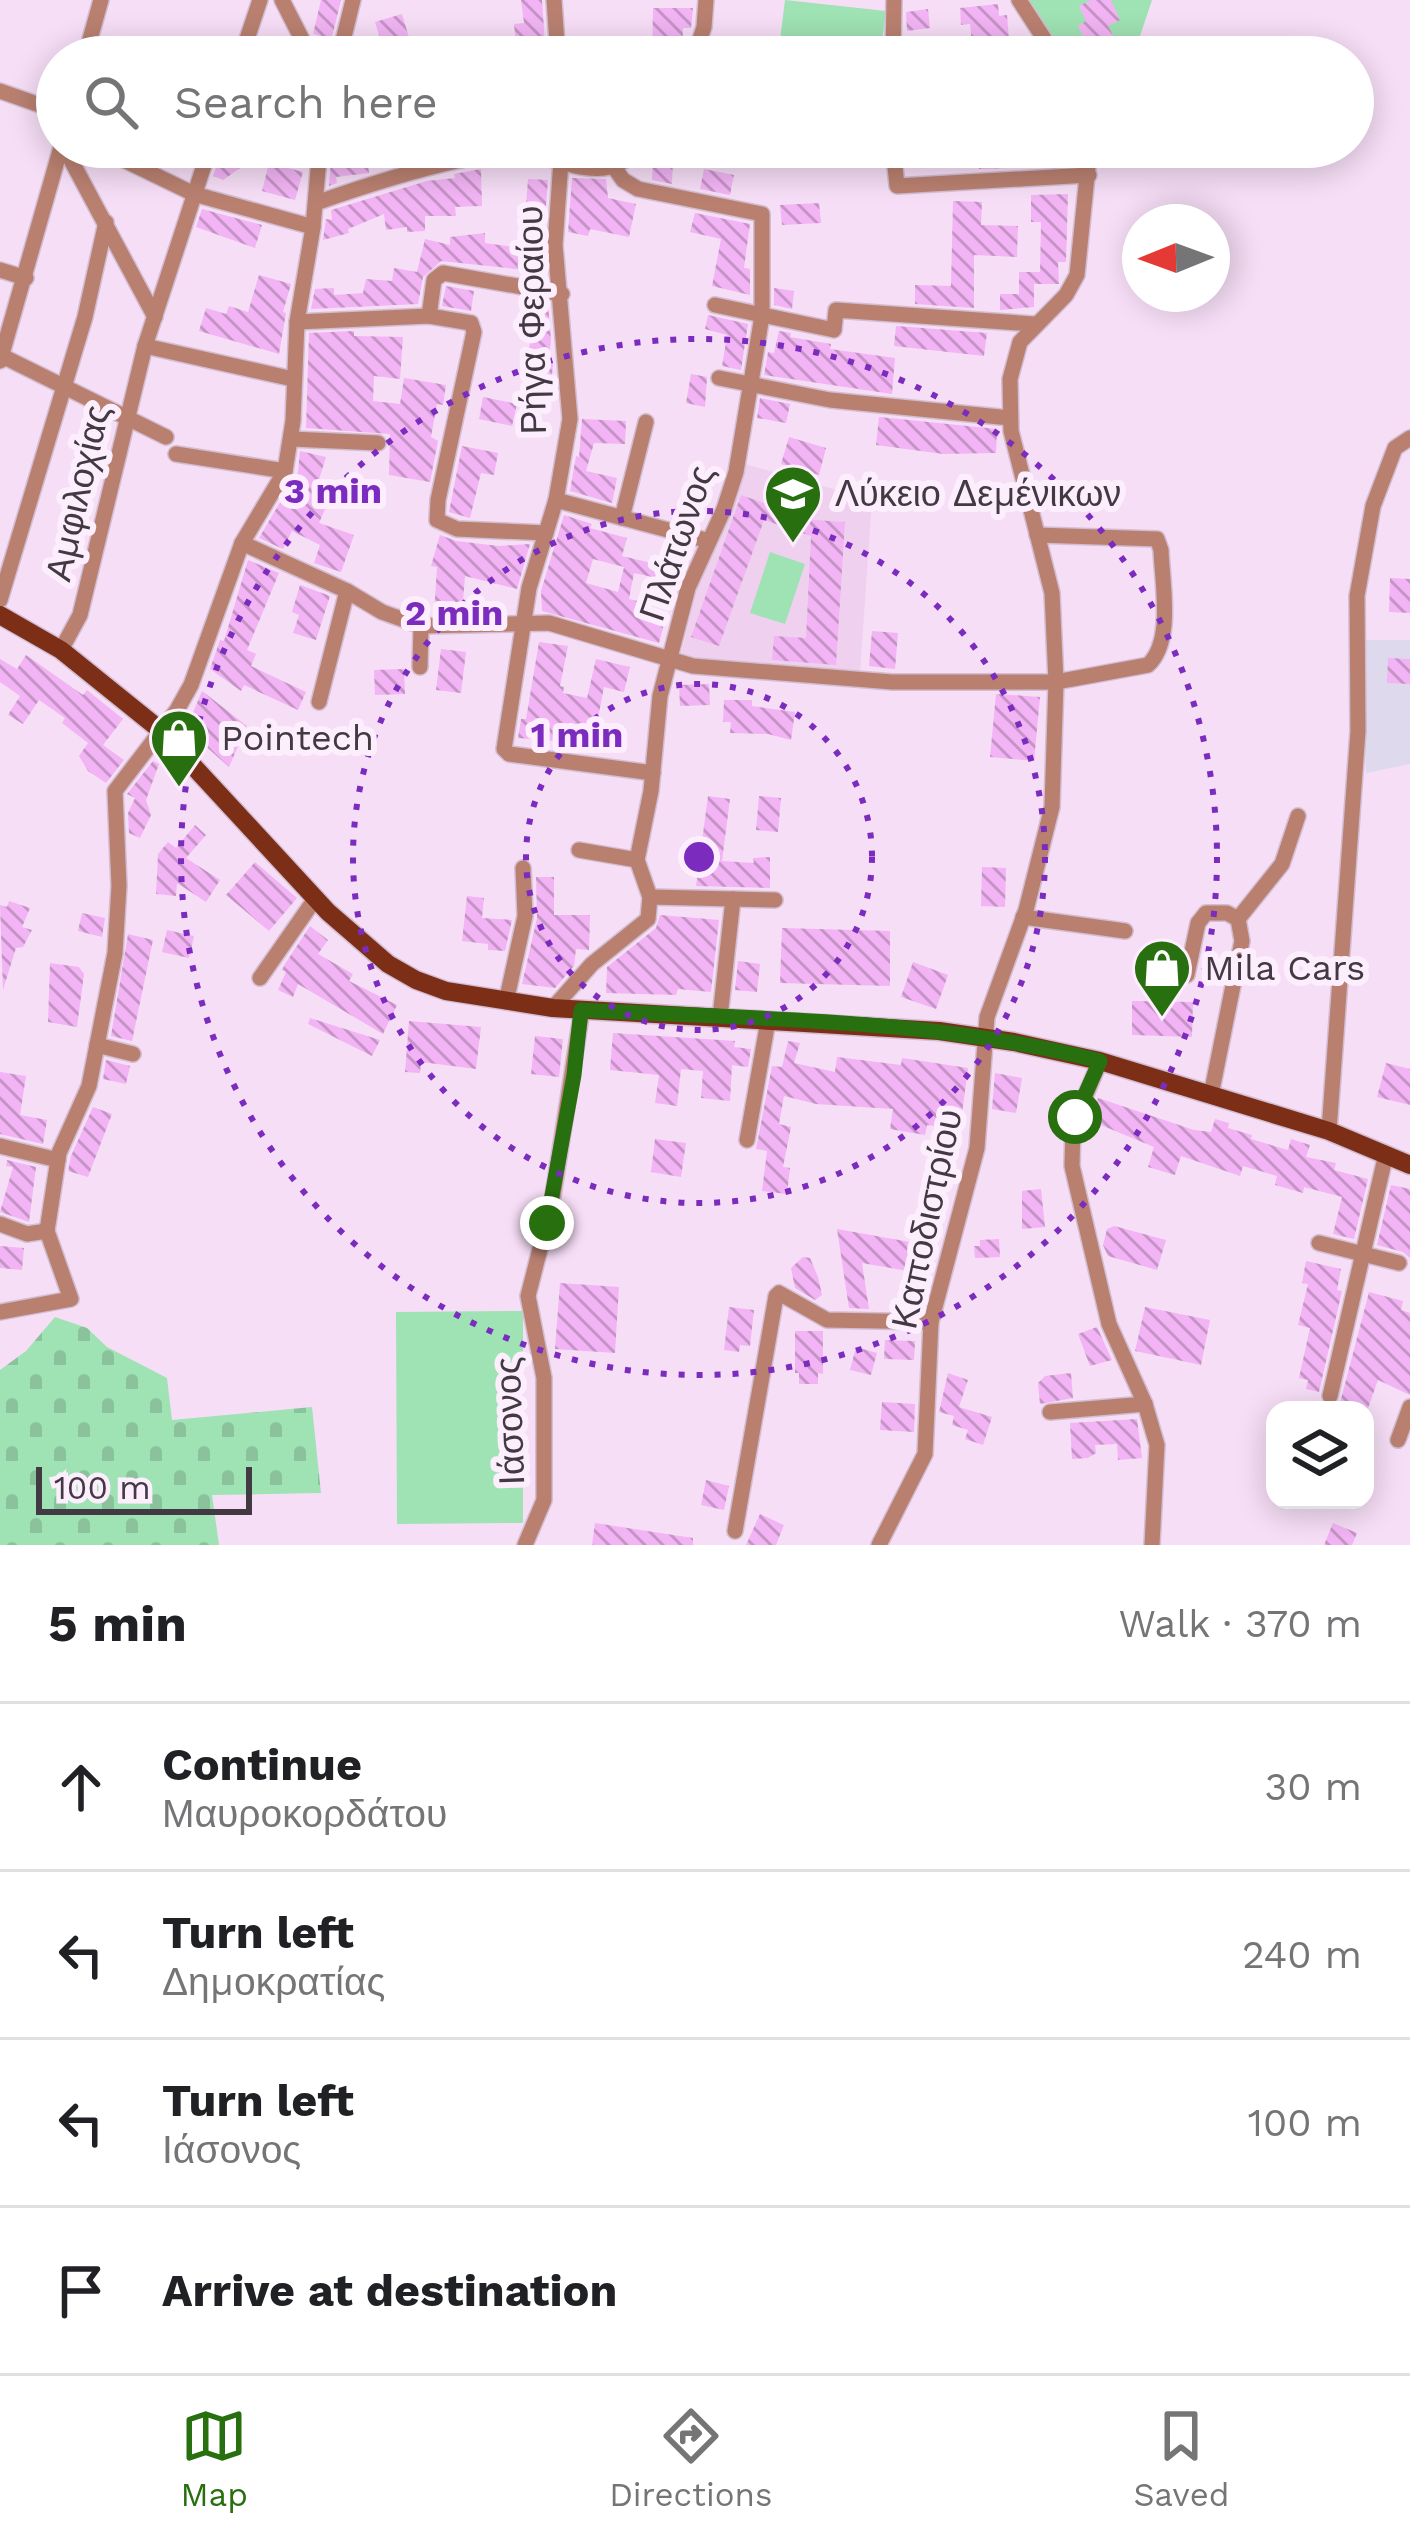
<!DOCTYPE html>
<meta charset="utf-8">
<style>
:root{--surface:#fff;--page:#f2f2f2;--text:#202124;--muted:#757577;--line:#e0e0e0;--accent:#286f0f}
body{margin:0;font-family:"Work Sans",sans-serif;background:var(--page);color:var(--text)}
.controls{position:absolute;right:36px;bottom:36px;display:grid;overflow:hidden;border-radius:24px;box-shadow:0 6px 30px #0003}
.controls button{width:108px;height:108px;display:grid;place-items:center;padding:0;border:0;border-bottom:3px solid var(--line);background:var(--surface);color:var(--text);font:60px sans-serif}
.compass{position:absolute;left:1122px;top:204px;width:108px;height:108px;border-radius:50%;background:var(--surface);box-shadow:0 6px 30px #0003;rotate:269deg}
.scale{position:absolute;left:36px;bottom:30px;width:216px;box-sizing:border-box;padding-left:12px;border:6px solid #423943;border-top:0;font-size:33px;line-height:42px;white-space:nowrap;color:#423943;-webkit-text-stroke:9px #fdeefd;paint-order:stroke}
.stop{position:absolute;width:36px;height:36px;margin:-27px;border:9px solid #286f0f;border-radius:50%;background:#fff}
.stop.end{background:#286f0f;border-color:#fff;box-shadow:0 3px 12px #0008}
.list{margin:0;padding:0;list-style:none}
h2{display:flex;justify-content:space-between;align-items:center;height:156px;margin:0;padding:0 48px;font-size:51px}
h2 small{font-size:39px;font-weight:400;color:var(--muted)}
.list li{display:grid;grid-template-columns:78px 1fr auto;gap:36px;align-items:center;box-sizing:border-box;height:168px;padding:0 48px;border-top:3px solid var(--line)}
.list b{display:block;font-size:45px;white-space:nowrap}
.list p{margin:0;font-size:39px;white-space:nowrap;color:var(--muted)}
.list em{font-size:39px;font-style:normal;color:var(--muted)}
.icon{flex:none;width:66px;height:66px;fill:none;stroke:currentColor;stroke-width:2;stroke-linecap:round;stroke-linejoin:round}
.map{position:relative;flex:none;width:1410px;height:1545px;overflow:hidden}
.search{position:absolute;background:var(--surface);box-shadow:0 6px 30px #0003;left:36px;right:36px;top:36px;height:132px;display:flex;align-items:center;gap:30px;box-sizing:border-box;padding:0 42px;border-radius:66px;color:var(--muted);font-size:45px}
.sheet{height:828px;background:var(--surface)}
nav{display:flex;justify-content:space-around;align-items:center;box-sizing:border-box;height:168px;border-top:3px solid var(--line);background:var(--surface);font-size:33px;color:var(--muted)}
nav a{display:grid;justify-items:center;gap:6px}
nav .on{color:var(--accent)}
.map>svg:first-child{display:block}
.built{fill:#efd1ef}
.industrial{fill:#dfd9ee}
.cemetery{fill:url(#cemetery-stones)}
.pitch{fill:#9fe2b3}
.building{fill:url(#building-back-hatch);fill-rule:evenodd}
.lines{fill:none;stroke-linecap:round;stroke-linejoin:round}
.minor-casing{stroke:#d2bdd2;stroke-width:18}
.major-casing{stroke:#d2bdd2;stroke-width:21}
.minor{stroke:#b98070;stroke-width:15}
.major{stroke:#7c2e17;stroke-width:18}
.route{stroke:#286f0f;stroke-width:15}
.ring{fill:none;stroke:#7b2cbf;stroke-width:6;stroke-dasharray:6 12}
.labels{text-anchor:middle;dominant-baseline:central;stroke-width:12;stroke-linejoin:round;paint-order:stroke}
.street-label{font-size:36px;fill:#423943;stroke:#fdeefd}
.poi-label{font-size:36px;fill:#423943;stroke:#fdeefd;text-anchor:start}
.centre{fill:#7b2cbf;stroke:#fdeefd;stroke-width:6}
.ring-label{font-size:36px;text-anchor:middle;font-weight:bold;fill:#7b2cbf;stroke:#fdeefd;stroke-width:12;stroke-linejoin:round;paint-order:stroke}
</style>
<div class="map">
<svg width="1410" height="1545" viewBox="0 0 1410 1545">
<defs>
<pattern id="cemetery-stones" width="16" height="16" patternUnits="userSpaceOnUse" patternTransform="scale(3)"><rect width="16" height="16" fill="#9fe2b3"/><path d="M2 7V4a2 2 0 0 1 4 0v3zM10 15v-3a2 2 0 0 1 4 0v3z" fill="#8ac39b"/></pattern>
<pattern id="building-back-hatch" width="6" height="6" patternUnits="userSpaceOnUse" patternTransform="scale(3)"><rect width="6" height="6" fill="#f2b4f4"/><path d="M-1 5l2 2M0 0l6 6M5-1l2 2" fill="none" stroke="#c693c7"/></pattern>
</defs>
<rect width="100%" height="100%" fill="#f6def6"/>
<!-- built -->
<path class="built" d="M745 464 872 500 860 673 680 658 697 589 738 494Z"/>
<!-- industrial -->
<path class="industrial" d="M1361 640H1410V764L1366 773Z"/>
<!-- cemetery -->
<path class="cemetery" d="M55 1317 87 1328 107 1347 167 1378 172 1420 312 1407 321 1493 212 1495 219 1545H0V1370L26 1351Z"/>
<!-- pitch -->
<g class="pitch">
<path d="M785 0 886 11 880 57H829L779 50V57H737L735 45 775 38 779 48Z"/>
<path d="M1027 0H1152L1133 57H1054Z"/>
<path d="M770 552 805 564 785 624 750 613Z"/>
<path d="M523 1311V1523L397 1524 396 1312Z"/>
</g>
<!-- building -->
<g class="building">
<path d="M321 0H341L329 49 319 47 321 36 313 34Z"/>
<path d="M521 0H542L546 57H517L514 24 524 23Z"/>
<path d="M1091 0H1111L1120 20 1108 26 1116 41 1091 53 1078 26 1086 21 1079 6Z"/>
<path d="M998 4 999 16 1007 15 1009 39 972 43 970 24 961 25 960 8Z"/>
<path d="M653 8H693L691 28H683L682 57H652Z"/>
<path d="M928 9 930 28 907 31 906 12Z"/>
<path d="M402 14 411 44 384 52 375 22Z"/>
<path d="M332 147H366L369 173 336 177 337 183 329 186Z"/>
<path d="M913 147H934V163H914Z"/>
<path d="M978 147H1008V168L979 169Z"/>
<path d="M222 150 244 156 240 168 223 180 213 176Z"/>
<path d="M653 158 673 159 672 184 652 180Z"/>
<path d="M269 163 303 172 295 200 262 191Z"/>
<path d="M481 169 482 206 455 207 456 216H425V231L407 232V227L386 230 384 214 348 229 349 233 323 240 326 219 332 220 331 210 427 181 455 178 454 174Z"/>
<path d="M704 169 734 175 730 195 700 189Z"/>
<path d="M572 178 606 179 608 198 636 204 629 237 590 229 588 236 568 232Z"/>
<path d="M528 179 548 180 546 206 526 205Z"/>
<path d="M1068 194 1066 262H1058L1059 284H1034V307L1000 310V294H1019V272H1040L1041 222H1031V195Z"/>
<path d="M953 201 982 202 981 225 1018 226 1017 257 974 255V308L915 304V285L951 286Z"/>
<path d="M819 203 821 223 782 225 780 205Z"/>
<path d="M202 209 262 225 255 248 196 227Z"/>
<path d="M695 213 750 224 744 268 750 269V295L712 286 721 239 690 232Z"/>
<path d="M485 233V243L543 251 544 272 441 261 423 277 418 304 311 309 315 289 334 288V295L363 293 366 279 392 281 394 268 417 272 425 239 450 245V237Z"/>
<path d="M259 275 291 284 283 312 286 313 279 354 199 331 206 308 226 314 229 306 248 312Z"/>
<path d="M446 286 474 291 471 311 442 306Z"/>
<path d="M774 288 794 291 792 309 774 305Z"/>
<path d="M530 300 548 304 551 340 548 362 553 363 552 375 525 373 533 324 526 323Z"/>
<path d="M708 315 748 324 741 370 722 366 727 335 705 329Z"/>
<path d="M896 326 987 333 984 356 894 346Z"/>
<path d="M354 331V336L403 337 400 379 374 376 373 401 400 404 404 378 446 385 443 405 437 404 431 437 438 441 430 482 389 475 390 434 306 428 309 333Z"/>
<path d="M779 331 791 333 790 337 831 344 830 349 895 358 892 394 764 375 768 352 774 353Z"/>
<path d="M691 374 707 377 705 407 686 403Z"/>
<path d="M483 397 517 404 512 426 479 419Z"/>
<path d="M760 398 790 404 786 423 757 418Z"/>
<path d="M879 417 997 429 996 453 943 454 876 445Z"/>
<path d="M582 419 626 421 625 444 594 443 586 471 617 478 612 503 570 491 576 456 579 457Z"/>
<path d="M789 437 826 448 819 475 781 464Z"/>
<path d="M462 446 498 453 494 475 481 473 470 518 449 512Z"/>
<path d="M300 451 326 457 317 486 332 493 319 523 354 535 341 572 314 563 320 545 292 531 283 549 259 538 282 499 285 501 298 472Z"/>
<path d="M741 495 814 520 845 522 836 665 772 660 774 636 806 638 811 536 764 520 719 646 691 637Z"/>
<path d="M564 515 592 524 590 528 627 538 622 556 660 565 664 550 683 554 675 589 656 584 657 578 634 573 629 599 637 601 635 608 666 616 659 643 542 611 541 591ZM593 559 624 567 618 592 586 583Z"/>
<path d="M440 535 456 541 499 546 530 544 517 589 465 576 462 613H434L437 567 431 566Z"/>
<path d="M248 560 279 573 247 650 256 654 251 666 306 692 298 710 244 685 241 691 210 669 220 640 224 641Z"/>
<path d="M1390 578 1410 579V613L1389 612Z"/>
<path d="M300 585 330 596 316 640 293 633 299 615 292 612Z"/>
<path d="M872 631 898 633 895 669 869 666Z"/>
<path d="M539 642 568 646 560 686 564 687 563 693 587 698 596 659 630 667 624 692 604 687 595 734 557 728 556 741 518 738 521 719H526Z"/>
<path d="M441 649 466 652 461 693 436 690Z"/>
<path d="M26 655 83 695 87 690 123 719 103 745 124 760 106 783 88 771 79 756 88 743 62 723 65 718 39 700 23 724 8 715 20 696 0 682V659L17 669Z"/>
<path d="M1388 658 1410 659V684L1387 683Z"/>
<path d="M404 669 405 694 375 695 374 670Z"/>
<path d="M709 684 710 705 680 706 679 685Z"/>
<path d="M202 691 247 726 229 767 193 735 190 720Z"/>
<path d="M996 694 1040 697 1034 761 990 757Z"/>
<path d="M724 700H752V706L795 712 791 740 768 734 730 733 731 722H723Z"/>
<path d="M153 761 159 764 146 800 151 815 140 838 129 833 128 813 135 798 127 794Z"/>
<path d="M708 796 730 799 722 861 754 863 753 858 770 857V888L696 886Z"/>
<path d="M759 796 781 798 778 832 756 830Z"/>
<path d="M195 825 206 835 186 858 220 880 206 902 177 883 176 896 156 894 158 854 168 842 176 848Z"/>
<path d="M255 862 297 898 269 931 226 895Z"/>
<path d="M982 867 1006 868 1005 907 981 906Z"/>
<path d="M536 877H554V915H590L589 950 576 949 574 966 555 988 522 984 537 918Z"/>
<path d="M467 896 484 898 482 918 512 920 505 951 488 950V944L462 941Z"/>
<path d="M9 901 30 908 22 927 32 930 23 947 16 948 3 990 0 905 7 907Z"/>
<path d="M82 913 105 918 102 937 78 931Z"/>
<path d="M660 915 719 920 711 992 678 989 676 995 606 993 607 967 656 928Z"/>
<path d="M310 926 328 940 318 954 353 974 349 981 397 1005 383 1034 298 984 293 997 278 990 286 972 282 970 285 964Z"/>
<path d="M782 928 890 931V986L780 983Z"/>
<path d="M167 930 194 936 189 958 162 952Z"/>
<path d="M128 934 153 940 132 1041 111 1036Z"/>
<path d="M738 961 760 964 757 992 735 990Z"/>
<path d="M913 962 948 975 936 1009 901 997Z"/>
<path d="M50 963 79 967 84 974 77 1027 48 1022Z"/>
<path d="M1132 1001 1193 1002 1192 1037 1132 1035Z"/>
<path d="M310 1018 380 1040 372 1056 308 1024Z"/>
<path d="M409 1021 481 1027 476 1069 421 1062 420 1073 405 1072Z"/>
<path d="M613 1033 735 1041 734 1047 751 1049 748 1067 732 1065 730 1101 701 1098 703 1071 681 1069 677 1106 655 1103 659 1075 610 1070Z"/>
<path d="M535 1036 563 1039 559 1077 531 1074Z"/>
<path d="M788 1041 800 1043 794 1063 835 1072 837 1057 901 1065 902 1058 968 1068 960 1129 927 1125 925 1135 890 1129 893 1109 816 1104 784 1096 779 1124 791 1127 783 1167 790 1168 787 1194 762 1191 767 1151 756 1149 772 1066 782 1067Z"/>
<path d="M106 1060 130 1066 126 1084 103 1079Z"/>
<path d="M1386 1063 1410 1069V1105L1377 1097Z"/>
<path d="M0 1072 26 1076 20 1115 47 1120 43 1144 0 1134Z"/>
<path d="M995 1073 1022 1078 1016 1113 992 1109Z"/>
<path d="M1098 1098 1194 1130 1211 1132 1215 1119 1229 1123 1228 1128 1252 1135 1251 1139 1288 1150 1291 1139 1310 1145 1306 1157 1336 1163 1334 1170 1368 1179 1354 1239 1333 1234 1342 1197 1304 1187 1303 1193 1275 1185 1277 1176 1243 1166 1240 1176 1181 1156 1175 1175 1148 1167 1154 1147 1096 1123 1098 1115 1091 1113Z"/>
<path d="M93 1107 112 1114 88 1177 68 1171 71 1156Z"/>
<path d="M655 1139 686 1143 681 1177 651 1172Z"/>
<path d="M7 1160 36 1167 29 1222 0 1212 13 1167 6 1166Z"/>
<path d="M1391 1185 1410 1189V1258L1403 1252 1377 1245Z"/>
<path d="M1041 1189 1045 1227 1022 1229V1191Z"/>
<path d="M1114 1226 1166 1240 1157 1270 1108 1256 1103 1245 1107 1229Z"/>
<path d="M837 1229 938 1247 931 1275 862 1263 869 1309 849 1308Z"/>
<path d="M999 1239 1000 1257 975 1258 974 1246H980V1240Z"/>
<path d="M0 1246 24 1248 22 1270 0 1268Z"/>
<path d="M803 1257 810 1258 818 1277 822 1295 815 1300 795 1288 791 1268Z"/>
<path d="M1306 1261 1341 1269 1337 1290 1342 1291 1319 1392 1306 1389 1308 1380 1299 1378 1310 1328 1298 1325 1308 1284 1302 1283Z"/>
<path d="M560 1283 619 1287 615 1353 555 1349Z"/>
<path d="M1369 1292 1403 1301 1401 1310 1410 1313V1395L1378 1380 1367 1411 1340 1403Z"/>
<path d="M729 1307 754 1310 750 1346 740 1345 739 1352 724 1350Z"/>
<path d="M1145 1307 1210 1320 1201 1365 1135 1351Z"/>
<path d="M1097 1327 1112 1360 1090 1366 1078 1334Z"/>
<path d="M795 1331H823V1374L818 1373V1384H799V1373H795Z"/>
<path d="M885 1340 915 1341 914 1360 884 1359Z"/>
<path d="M856 1347 877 1353 871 1375 850 1370Z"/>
<path d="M948 1373 968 1380 959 1407 992 1417 983 1445 965 1439 968 1430 952 1425 954 1416 939 1412Z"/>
<path d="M1071 1373 1073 1398 1040 1404 1038 1383 1045 1376Z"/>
<path d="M882 1402 915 1404 914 1432 880 1430Z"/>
<path d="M1137 1419 1142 1458 1118 1460 1117 1444 1095 1445 1096 1453 1088 1458 1072 1459 1070 1423Z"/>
<path d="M706 1480 729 1486 724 1510 701 1505Z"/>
<path d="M760 1514 784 1525 776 1545H746Z"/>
<path d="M595 1523 693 1538V1545H592Z"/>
<path d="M1333 1523 1357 1533 1352 1545H1324Z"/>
</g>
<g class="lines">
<!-- minor casing -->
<g class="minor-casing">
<g id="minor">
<path d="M282 0 311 57"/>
<path d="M554 0 558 57"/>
<path d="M1019 0 1056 57"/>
<path d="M85 57 101 0"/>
<path d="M241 57 260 0"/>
<path d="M339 57 353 0"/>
<path d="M694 57 704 27 706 0"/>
<path d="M893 57 894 0"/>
<path d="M0 91 57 111"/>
<path d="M64 147 155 317"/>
<path d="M97 147 194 194 313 227"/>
<path d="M562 147 555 245 570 419 556 500 529 588 504 749 509 754 653 773"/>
<path d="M893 147 897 186 1089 175"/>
<path d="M316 203C364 186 411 171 461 160 476 156 492 150 507 150 553 151 602 193 639 147"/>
<path d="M0 270 26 278"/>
<path d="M715 305 834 330 836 310 1034 324"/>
<path d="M429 316 434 280 443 273 562 294"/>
<path d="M297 322 429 316 471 323 474 332 438 500 437 520 457 529 546 533"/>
<path d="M145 346 293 379"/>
<path d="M0 355 166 437"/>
<path d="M0 361 61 147"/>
<path d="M719 378 830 400 1010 418"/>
<path d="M292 439 378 443"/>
<path d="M176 454 285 471"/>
<path d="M556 500 709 541"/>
<path d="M622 518 646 422"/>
<path d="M242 543 347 591 382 612 421 626 549 623 693 666 892 682H1056L1148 665C1174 641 1162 583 1161 550L1157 539 1037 535"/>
<path d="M0 600 85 317 106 222"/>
<path d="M61 650 80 615 145 346 210 147"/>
<path d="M420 667 421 626"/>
<path d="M319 702 347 591"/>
<path d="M579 850 637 860"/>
<path d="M650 897 775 900"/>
<path d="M1023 917 1125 931"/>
<path d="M1238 919 1282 864 1298 816"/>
<path d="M1187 975 1198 923 1206 913H1227L1238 919 1242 941 1211 1095"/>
<path d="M260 978 315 899"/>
<path d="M506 1002 525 916 523 868"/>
<path d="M553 1008 592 964 648 919 650 897 637 860 651 791 660 696 688 588 724 509 736 472 762 316V214L638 189 623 180 614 167"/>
<path d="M720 1017 733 899"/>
<path d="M97 1045 133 1054"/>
<path d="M1100 1061 1073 1125 1072 1166 1109 1324 1145 1404 1157 1445 1152 1545"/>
<path d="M1329 1131 1358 731 1357 596 1373 506 1395 448 1410 438"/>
<path d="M747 1140 768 1021"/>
<path d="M0 1146 58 1160"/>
<path d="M0 1224 27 1234 47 1231"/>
<path d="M1319 1243 1399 1263"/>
<path d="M0 1312 71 1299 47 1231 59 1153 89 1086 115 953 119 886 115 791 177 710 191 685 242 543 285 471 293 421 297 322 313 227 320 147"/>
<path d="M1330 1396 1386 1154"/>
<path d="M1050 1412 1145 1404"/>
<path d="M1398 1440 1410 1407"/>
<path d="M735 1531 776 1296 779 1293 827 1320 931 1322"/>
<path d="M525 1545 544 1500V1378L528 1296 552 1202 582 1010"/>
<path d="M879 1545 925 1454 931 1322 977 1148 987 1017 1026 910 1052 807 1056 682 1052 593 1011 431 1010 379 1020 342 1066 295 1077 275 1090 147"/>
</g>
</g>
<!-- major casing -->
<g class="major-casing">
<path id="major" d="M0 615 61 650 159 729 328 912 388 964 416 980 446 991 553 1008 939 1031 1014 1042 1100 1061 1329 1131 1410 1165"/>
</g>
<!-- minor -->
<use href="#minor" class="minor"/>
<!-- major -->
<use href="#major" class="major"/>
</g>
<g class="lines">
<!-- route -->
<path class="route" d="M547 1223 574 1075 581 1010C754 1019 932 1018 1100 1061L1075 1117"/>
</g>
<!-- distance rings -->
<g class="ring">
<circle cx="699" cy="857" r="173"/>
<circle cx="699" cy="857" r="346"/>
<circle cx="699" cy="857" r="518"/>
</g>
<!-- icons -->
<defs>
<g id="school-pin" transform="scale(3)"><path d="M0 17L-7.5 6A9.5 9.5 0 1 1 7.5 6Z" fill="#286f0f" stroke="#fdeefd"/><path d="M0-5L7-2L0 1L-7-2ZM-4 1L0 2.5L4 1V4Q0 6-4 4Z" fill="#fff"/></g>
<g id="shop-pin" transform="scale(3)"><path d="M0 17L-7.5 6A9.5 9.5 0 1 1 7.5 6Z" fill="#286f0f" stroke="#fdeefd"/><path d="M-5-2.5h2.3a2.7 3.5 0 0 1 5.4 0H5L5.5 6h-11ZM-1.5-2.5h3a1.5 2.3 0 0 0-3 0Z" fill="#fff"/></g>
</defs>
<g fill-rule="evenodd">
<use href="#school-pin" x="793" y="494"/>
<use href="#shop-pin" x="179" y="738"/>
<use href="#shop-pin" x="1162" y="968"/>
</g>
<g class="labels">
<!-- street labels -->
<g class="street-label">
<text transform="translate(532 320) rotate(-91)">Ρήγα Φεραίου</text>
<text transform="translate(78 493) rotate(-77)">Αμφιλοχίας</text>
<text transform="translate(677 543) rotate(-71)">Πλάτωνος</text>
<text transform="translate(927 1219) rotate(-78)">Καποδιστρίου</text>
<text transform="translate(510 1421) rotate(-92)">Ιάσονος</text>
</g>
<!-- poi labels -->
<g class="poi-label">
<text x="835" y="494">Λύκειο Δεμένικων</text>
<text x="221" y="738">Pointech</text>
<text x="1204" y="968">Mila Cars</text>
</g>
</g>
<circle cx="699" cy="857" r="18" class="centre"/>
<g class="ring-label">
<text x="333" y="503">3 min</text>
<text x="454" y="625">2 min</text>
<text x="577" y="747">1 min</text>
</g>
</svg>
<div class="controls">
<button><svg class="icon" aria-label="layers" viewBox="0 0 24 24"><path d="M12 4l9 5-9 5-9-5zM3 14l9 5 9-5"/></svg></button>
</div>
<svg class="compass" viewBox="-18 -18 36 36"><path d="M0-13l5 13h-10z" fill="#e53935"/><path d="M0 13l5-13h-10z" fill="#757577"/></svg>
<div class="scale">100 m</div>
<div class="stop" style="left:1075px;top:1117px"></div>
<div class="stop end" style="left:547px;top:1223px"></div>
<div class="search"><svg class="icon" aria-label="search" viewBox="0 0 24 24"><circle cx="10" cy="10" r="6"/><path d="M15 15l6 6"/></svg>Search here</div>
</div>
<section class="sheet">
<h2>5 min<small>Walk · 370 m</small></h2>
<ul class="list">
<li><svg class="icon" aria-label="ahead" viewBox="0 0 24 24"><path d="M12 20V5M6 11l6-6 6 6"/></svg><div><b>Continue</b><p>Μαυροκορδάτου</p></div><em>30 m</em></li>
<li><svg class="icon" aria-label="left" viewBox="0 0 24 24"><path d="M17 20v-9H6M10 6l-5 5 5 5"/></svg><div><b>Turn left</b><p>Δημοκρατίας</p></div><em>240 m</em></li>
<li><svg class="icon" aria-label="left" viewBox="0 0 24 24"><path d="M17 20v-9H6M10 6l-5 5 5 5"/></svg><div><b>Turn left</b><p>Ιάσονος</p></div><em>100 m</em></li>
<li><svg class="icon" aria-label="arrive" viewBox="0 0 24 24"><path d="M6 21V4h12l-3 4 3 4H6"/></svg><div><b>Arrive at destination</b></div></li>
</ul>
</section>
<nav>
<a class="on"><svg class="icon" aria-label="map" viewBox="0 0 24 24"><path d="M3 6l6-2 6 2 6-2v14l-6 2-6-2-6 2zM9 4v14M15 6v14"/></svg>Map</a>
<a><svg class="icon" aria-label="directions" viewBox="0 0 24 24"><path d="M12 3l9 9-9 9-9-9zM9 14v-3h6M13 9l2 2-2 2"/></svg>Directions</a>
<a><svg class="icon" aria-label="saved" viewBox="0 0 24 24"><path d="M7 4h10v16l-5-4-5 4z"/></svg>Saved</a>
</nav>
